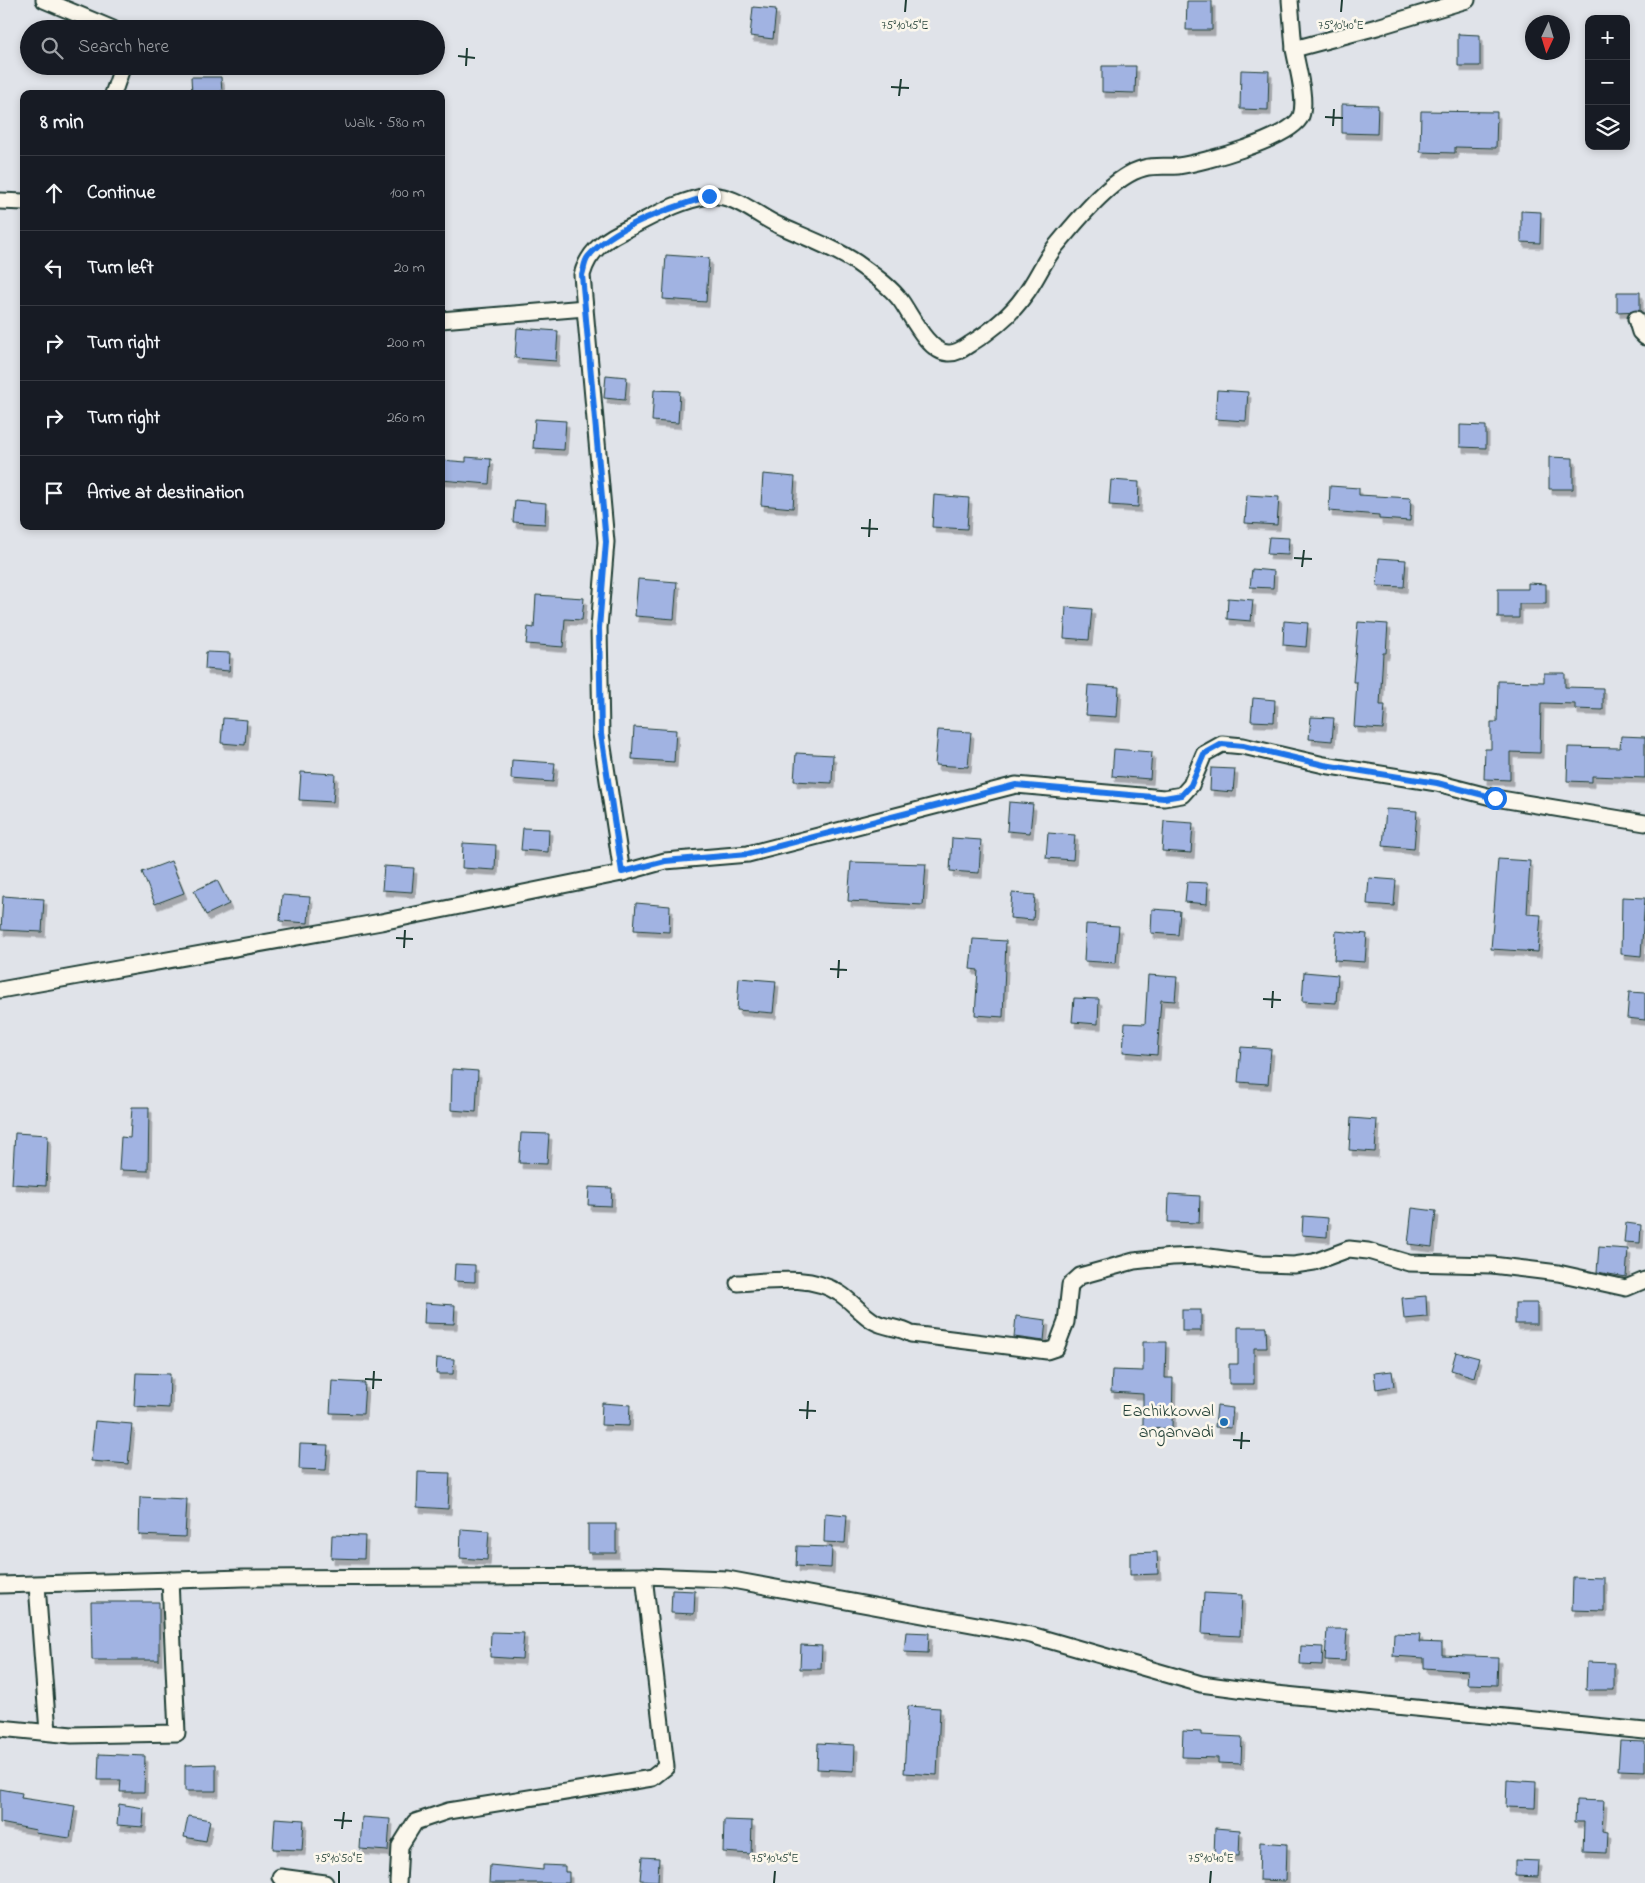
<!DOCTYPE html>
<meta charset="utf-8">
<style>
:root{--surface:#171b24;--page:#242831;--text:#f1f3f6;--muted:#9ea1a6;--line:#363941}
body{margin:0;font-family:"Indie Flower",sans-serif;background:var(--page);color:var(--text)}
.controls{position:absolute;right:15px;top:15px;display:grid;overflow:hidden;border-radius:10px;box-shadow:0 2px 8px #0003}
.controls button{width:45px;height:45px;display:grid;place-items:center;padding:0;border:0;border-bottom:1px solid var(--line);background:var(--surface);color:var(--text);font:25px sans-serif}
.compass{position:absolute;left:1525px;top:15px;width:45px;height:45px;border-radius:50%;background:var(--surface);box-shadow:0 2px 8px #0003;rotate:184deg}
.stop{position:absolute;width:15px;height:15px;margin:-11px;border:4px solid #1a73e8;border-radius:50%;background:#fff}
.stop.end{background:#1a73e8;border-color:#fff;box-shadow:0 1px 5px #0008}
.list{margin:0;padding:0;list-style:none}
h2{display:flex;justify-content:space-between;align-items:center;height:65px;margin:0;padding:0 20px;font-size:21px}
h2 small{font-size:16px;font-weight:400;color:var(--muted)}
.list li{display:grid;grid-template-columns:32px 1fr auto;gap:15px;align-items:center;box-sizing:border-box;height:75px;padding:0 20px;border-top:1px solid var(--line)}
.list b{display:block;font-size:19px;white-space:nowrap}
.list em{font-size:16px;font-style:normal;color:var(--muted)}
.icon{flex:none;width:28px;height:28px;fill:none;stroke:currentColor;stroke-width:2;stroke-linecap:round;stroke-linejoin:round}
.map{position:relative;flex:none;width:1645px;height:1883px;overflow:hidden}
.search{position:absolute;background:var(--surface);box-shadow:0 2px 8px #0003;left:20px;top:20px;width:425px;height:55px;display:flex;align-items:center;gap:12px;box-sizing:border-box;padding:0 18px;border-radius:28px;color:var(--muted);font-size:19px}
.panel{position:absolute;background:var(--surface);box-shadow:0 2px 8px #0003;left:20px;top:90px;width:425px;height:440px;border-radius:10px}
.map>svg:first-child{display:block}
.building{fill:#a1b3e2;stroke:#1f3d34;filter:url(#shadow)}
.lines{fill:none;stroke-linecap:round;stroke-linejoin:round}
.street-casing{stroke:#1f3d34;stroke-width:19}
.street{stroke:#fbf7ec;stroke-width:15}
.route{stroke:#1a73e8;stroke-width:6}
.ticks{fill:none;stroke:#1f3d34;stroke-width:2}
.poi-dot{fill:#1f6fb2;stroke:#fbf7ec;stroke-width:2}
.labels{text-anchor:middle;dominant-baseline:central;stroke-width:5;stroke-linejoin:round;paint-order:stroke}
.poi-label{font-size:18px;fill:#1f3d34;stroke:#fbf7ec;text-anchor:end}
.ticks-label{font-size:12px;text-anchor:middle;fill:#1f3d34;stroke:#fbf7ec;stroke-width:5;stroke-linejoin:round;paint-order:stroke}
</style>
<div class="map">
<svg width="1645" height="1883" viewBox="0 0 1645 1883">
<defs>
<filter id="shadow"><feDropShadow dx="3" dy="5.5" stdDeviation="0" flood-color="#0004"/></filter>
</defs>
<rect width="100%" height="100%" fill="#e0e3e9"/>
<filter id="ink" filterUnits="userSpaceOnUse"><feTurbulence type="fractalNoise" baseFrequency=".02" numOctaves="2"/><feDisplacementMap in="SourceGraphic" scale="10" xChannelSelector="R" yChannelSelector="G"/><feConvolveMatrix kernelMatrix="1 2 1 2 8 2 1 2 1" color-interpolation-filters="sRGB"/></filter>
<g filter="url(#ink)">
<!-- building -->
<g class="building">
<path d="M1187 1H1212V30H1186Z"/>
<path d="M753 7 776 9 773 39 750 36Z"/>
<path d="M1458 34 1480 35V66H1458Z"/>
<path d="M1102 66H1136L1135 93 1102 92Z"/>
<path d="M1241 70 1269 71 1268 110 1240 109Z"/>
<path d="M191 77H221L222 94H192Z"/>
<path d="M1342 104 1378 105 1377 134 1342 133Z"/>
<path d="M1421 111 1497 112 1496 148 1455 147V153L1420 152Z"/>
<path d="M1521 211 1541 212 1540 243 1521 242Z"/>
<path d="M666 255 709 258 706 302 663 299Z"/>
<path d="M1617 292H1640V311L1617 312Z"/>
<path d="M517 328 558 331 556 361 515 358Z"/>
<path d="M606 375 627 377 625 400 604 398Z"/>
<path d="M654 390 680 391 678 423 652 421Z"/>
<path d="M1217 390 1248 392 1246 421 1215 419Z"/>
<path d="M535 419 566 421 564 450 533 448Z"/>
<path d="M1460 425 1486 426V448L1460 447Z"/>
<path d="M466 457 491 459 489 484 441 480V460L466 462Z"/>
<path d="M1549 457 1573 458V489H1549Z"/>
<path d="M763 474 795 477 793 508 761 505Z"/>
<path d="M1111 480 1139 482 1138 507 1109 505Z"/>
<path d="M1330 486 1359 488V495L1411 498 1410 521 1379 519V515L1329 511Z"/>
<path d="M934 495 969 498 967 529 932 527Z"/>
<path d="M1247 495 1279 497 1277 525 1245 523Z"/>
<path d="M515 500 546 503 545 524 513 522Z"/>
<path d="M1269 537 1289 538 1288 555 1267 554Z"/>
<path d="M1379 558 1406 560 1404 587 1377 586Z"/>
<path d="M1252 569 1274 571 1273 588 1250 587Z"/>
<path d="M638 579 677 582 674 619 635 616Z"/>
<path d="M1528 583 1546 584V604H1519V618H1498V589H1528Z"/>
<path d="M536 595 584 598 582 620 565 619 563 647 526 644 528 627 534 628Z"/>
<path d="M1228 598 1253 600 1251 621 1227 619Z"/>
<path d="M1066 607 1092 609 1089 640 1064 638Z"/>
<path d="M1284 621 1308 623 1306 647 1283 645Z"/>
<path d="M1358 622 1388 624 1386 653H1383L1380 705H1385L1383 729 1354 727 1357 682H1353Z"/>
<path d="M206 652 230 653 229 671 205 669Z"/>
<path d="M1544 673H1565V687L1603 688V710L1575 709V704L1541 703 1540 753 1510 752V780L1484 779 1485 749H1491V722H1497L1498 681 1544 682Z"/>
<path d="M1088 685 1119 687 1117 717 1086 715Z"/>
<path d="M1253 698 1275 700 1274 722 1251 721Z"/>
<path d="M1311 717 1334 718 1332 741 1309 739Z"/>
<path d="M223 718 247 720 245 745 221 743Z"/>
<path d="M634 727 676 730 674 762 632 759Z"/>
<path d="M938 730 971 732 968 767 935 765Z"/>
<path d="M1621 736 1645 737V778L1592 776V782L1567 781 1568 747 1620 748Z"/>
<path d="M1114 749 1152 752 1150 779 1112 776Z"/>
<path d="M796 753 833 755 832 783 794 781Z"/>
<path d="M512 760 555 763 553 782 511 779Z"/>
<path d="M1211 768 1235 769 1233 792 1210 790Z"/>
<path d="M301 772 335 774 333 802 299 800Z"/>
<path d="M1009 802 1033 804 1030 833 1007 831Z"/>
<path d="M1386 809 1417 811 1414 849 1383 846Z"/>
<path d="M1164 821 1193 823 1191 853 1162 851Z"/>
<path d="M523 828 549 829 548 852 521 850Z"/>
<path d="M1048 833 1075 835 1073 860 1046 858Z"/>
<path d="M952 838 981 840 979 873 950 871Z"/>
<path d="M463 843 496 845 495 870 462 868Z"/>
<path d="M1498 859 1530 861 1527 914 1541 915 1538 952 1491 949Z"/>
<path d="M171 861 184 893 155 904 142 872Z"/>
<path d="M851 862 926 864 923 905 848 901Z"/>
<path d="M384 866 414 868 412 892 382 890Z"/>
<path d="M1369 878 1396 880 1394 906 1367 904Z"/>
<path d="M217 880 229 904 206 915 194 891Z"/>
<path d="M1187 882 1208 883 1207 904 1185 902Z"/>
<path d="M1012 893 1035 895 1033 920 1010 918Z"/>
<path d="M282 895 310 897 308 923 280 921Z"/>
<path d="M3 896 44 899 42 932 1 930Z"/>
<path d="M1622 897 1645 898 1641 956 1621 954Z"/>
<path d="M636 903 670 906 669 932 634 930Z"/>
<path d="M1152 909 1180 911 1178 935 1151 933Z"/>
<path d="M1086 924 1119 926 1116 963 1084 961Z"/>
<path d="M1336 931 1367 934 1365 962 1334 960Z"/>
<path d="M973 939 1006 941 1003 1017 975 1015 978 970 970 969Z"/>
<path d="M1304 972 1338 975 1336 1003 1302 1001Z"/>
<path d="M1148 975 1177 977 1175 1001 1161 1000 1157 1055 1123 1052 1125 1023 1145 1024Z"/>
<path d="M739 978 776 981 773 1013 737 1010Z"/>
<path d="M1629 992 1645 993V1020L1627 1018Z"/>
<path d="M1074 998 1099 999 1098 1024 1072 1022Z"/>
<path d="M1241 1047 1271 1049 1268 1084 1238 1082Z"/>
<path d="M452 1069 478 1071 476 1112 451 1110Z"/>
<path d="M132 1107H149L148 1171 119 1170 121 1137 130 1138Z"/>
<path d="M1351 1118 1377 1120 1375 1152 1349 1150Z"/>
<path d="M15 1133 48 1135 46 1186 12 1184Z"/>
<path d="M521 1133 549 1134 547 1164 519 1163Z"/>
<path d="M589 1187 612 1188 611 1206 588 1205Z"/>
<path d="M1169 1194 1200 1196 1199 1223 1168 1222Z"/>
<path d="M1412 1208 1436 1211 1432 1247 1408 1244Z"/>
<path d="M1303 1216 1328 1218 1327 1237 1302 1235Z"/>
<path d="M1626 1223 1641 1225 1640 1243 1624 1242Z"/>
<path d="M1599 1247 1628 1249 1626 1277 1597 1272Z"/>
<path d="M455 1264 475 1265V1282L454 1281Z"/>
<path d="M1426 1296 1427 1317 1404 1319 1402 1298Z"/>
<path d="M425 1303 455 1305 454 1324 424 1323Z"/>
<rect x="1515" y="1303" width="22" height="21"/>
<rect x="1182" y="1310" width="19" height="21"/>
<path d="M1016 1316 1046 1320 1044 1341 1014 1337Z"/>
<path d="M1238 1327H1266L1267 1348H1254V1384H1229V1364H1238Z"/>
<path d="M1143 1342H1166L1165 1378H1173L1172 1428 1143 1429V1394L1111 1392 1112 1370 1143 1371Z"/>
<path d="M1456 1352 1479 1358 1474 1377 1451 1370Z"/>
<path d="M437 1358 454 1359 453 1374H436Z"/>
<path d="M1392 1371 1394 1386 1376 1389 1374 1373Z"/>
<path d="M136 1373 170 1374 169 1408 134 1406Z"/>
<path d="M332 1381 365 1383 363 1414 330 1413Z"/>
<path d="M602 1403 630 1405 629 1426 601 1425Z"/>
<path d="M1217 1406 1233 1408 1231 1428 1215 1427Z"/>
<path d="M95 1421 132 1424 128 1464 91 1461Z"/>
<path d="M300 1444 328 1445 326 1470 299 1469Z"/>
<path d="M418 1472 450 1473 448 1509 417 1507Z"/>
<path d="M140 1497 187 1499 185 1537 139 1535Z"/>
<path d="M825 1513 847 1515 845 1543 824 1542Z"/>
<rect x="588" y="1524" width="28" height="29"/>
<path d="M461 1529 489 1531 487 1560 460 1558Z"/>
<path d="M332 1535 365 1536 364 1559 331 1558Z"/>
<path d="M797 1546 832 1547 831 1568 796 1566Z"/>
<path d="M1157 1552 1158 1574 1130 1575V1553Z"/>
<path d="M1573 1577 1604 1578V1611L1572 1610Z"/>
<path d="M672 1590 695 1591 694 1614 671 1613Z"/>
<path d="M1204 1593 1242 1595 1240 1636 1202 1634Z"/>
<path d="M91 1602H159V1660H92Z"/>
<path d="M1327 1629H1347L1345 1661 1325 1660Z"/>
<path d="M491 1632 524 1633 522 1659 490 1657Z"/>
<path d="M906 1632 929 1633 928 1653 904 1652Z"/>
<path d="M1394 1633 1420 1634 1419 1642 1442 1643V1655L1498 1657 1497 1685 1467 1684 1468 1671 1424 1668V1658L1393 1656Z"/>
<path d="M801 1645 822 1646 821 1669H800Z"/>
<path d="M1301 1646 1323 1647 1322 1665 1300 1664Z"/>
<path d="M1587 1662 1614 1663V1690H1586Z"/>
<path d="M908 1706 940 1708 937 1775 904 1773Z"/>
<path d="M1183 1731 1201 1732V1735L1242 1737 1241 1764 1218 1763V1758L1182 1757Z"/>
<path d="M1620 1741 1645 1742V1771L1618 1770Z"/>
<path d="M818 1743 855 1745 854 1771 817 1769Z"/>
<path d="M99 1754 145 1756 144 1792H120L121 1780H98Z"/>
<path d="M216 1764V1791H185V1765Z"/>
<path d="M1507 1780 1536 1782 1535 1808 1506 1807Z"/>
<path d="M0 1789 22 1793 21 1798 75 1806 70 1838 35 1833 36 1830 0 1823Z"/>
<path d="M1576 1800 1604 1801 1602 1831 1608 1832 1607 1853 1583 1852 1584 1822H1575Z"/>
<path d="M119 1804 144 1808 143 1827 117 1825Z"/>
<path d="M188 1816 210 1820 206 1841 184 1837Z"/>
<path d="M362 1817 390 1819 388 1851 360 1849Z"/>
<path d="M275 1818 304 1820 302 1850 273 1849Z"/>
<path d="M724 1820 752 1821 751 1854 723 1852Z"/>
<path d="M1215 1828 1240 1830 1239 1856 1214 1855Z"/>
<path d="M1260 1842 1287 1844 1286 1881 1259 1880Z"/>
<path d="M642 1857 659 1858 658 1881 640 1880Z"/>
<path d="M1515 1860 1539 1861 1538 1877 1515 1876Z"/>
<path d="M490 1865 543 1870V1865L565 1866V1872H569V1883H489Z"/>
</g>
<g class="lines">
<!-- street casing -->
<g class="street-casing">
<g id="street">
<path d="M44 0 113 29"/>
<path d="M1290 0 1294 49"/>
<path d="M113 94 121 71 120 66"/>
<path d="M0 201 24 202"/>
<path d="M1636 319 1640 332 1645 337"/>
<path d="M441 320 585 308"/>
<path d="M622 873 601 734 599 628 606 542 582 275C589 249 607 238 631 227 655 215 681 200 708 196 734 193 756 215 778 225 805 237 833 247 857 263 872 274 890 286 901 301 911 315 928 352 948 353 956 354 964 348 970 344 991 331 1010 316 1024 296 1036 281 1043 262 1055 247 1076 222 1112 176 1144 168 1155 165 1167 167 1178 166 1202 163 1293 138 1301 116 1307 100 1297 66 1294 49L1377 27 1467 0"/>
<path d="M0 990 381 922 622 873 665 861 748 854 1016 785 1164 798 1182 795 1191 785 1204 754 1222 744 1243 746 1324 765 1437 783 1495 798 1645 823"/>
<path d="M738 1283C771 1281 810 1274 839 1293 852 1301 862 1315 875 1322 886 1328 900 1327 911 1334L1047 1351 1056 1348 1066 1322 1070 1285 1080 1276 1134 1261 1172 1257 1202 1256 1261 1264 1294 1265 1314 1262 1349 1249 1368 1251 1409 1263 1492 1265 1558 1273 1626 1288 1645 1280"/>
<path d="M0 1585 244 1578 644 1576 727 1579 1031 1635 1201 1684 1276 1694 1645 1731"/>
<path d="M37 1585 48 1732"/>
<path d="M0 1728 72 1735 177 1733 170 1580"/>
<path d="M280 1877 325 1883"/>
<path d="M398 1883 400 1846 415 1822 448 1811 652 1778 666 1767 644 1576"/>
</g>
</g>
<!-- street -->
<use href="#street" class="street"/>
</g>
</g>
<g class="lines" filter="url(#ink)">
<!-- route -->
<path class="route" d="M709 196C671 208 614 225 588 257 584 262 584 270 582 275L606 542 599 628 601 734 622 872 665 861 748 854 1016 785 1164 798 1182 795 1191 785 1204 754 1222 744 1243 746 1324 765 1437 783 1495 798"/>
</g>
<!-- ticks -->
<path class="ticks" d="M905 12 906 0M1341 12 1342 0M458 56 475 58M466 66 467 48M891 87 909 88M899 96 901 79M1325 117 1343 118M1333 126 1334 109M861 528 878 529M869 537 870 519M1294 558 1312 559M1302 567 1304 550M396 938 413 939M404 948 405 930M830 969 847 970M838 978 839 960M1263 999 1281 1000M1272 1008 1273 991M365 1379 382 1380M373 1389 374 1371M799 1410 816 1411M807 1419 808 1401M1233 1440 1250 1441M1241 1449 1242 1432M334 1820 352 1821M342 1829 344 1812M339 1883V1871M774 1883 775 1871M1210 1883 1211 1871"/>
<!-- markers -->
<circle class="poi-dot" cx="1224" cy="1422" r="5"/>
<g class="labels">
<!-- poi labels -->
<g class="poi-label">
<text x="1214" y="1412">Eachikkovval<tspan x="1214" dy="21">anganvadi</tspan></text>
</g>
</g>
<g class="ticks-label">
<text x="905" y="29">75°10'45"E</text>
<text x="1341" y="29">75°10'40"E</text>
<text x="339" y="1862">75°10'50"E</text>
<text x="775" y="1862">75°10'45"E</text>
<text x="1211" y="1862">75°10'40"E</text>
</g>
</svg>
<div class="controls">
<button>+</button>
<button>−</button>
<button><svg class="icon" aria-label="layers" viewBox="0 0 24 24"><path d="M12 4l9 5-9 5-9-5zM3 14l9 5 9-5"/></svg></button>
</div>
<svg class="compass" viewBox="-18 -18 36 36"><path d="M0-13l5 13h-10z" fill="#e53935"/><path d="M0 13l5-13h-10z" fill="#9ea1a6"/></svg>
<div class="stop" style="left:1495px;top:798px"></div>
<div class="stop end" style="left:709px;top:196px"></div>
<div class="search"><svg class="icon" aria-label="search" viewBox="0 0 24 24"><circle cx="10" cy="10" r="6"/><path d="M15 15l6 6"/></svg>Search here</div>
<section class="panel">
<h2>8 min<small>Walk · 580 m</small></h2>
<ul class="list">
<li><svg class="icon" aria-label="ahead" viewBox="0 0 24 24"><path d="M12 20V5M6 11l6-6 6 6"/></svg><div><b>Continue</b></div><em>100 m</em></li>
<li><svg class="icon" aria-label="left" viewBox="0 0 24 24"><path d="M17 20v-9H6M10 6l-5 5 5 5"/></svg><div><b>Turn left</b></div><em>20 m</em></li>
<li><svg class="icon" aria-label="right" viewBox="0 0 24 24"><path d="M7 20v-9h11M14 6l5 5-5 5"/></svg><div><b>Turn right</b></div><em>200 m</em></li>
<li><svg class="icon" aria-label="right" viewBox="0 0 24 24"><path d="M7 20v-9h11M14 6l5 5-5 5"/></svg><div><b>Turn right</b></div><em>260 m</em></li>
<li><svg class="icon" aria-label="arrive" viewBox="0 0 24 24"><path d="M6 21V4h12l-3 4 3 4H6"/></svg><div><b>Arrive at destination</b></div></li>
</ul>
</section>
</div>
